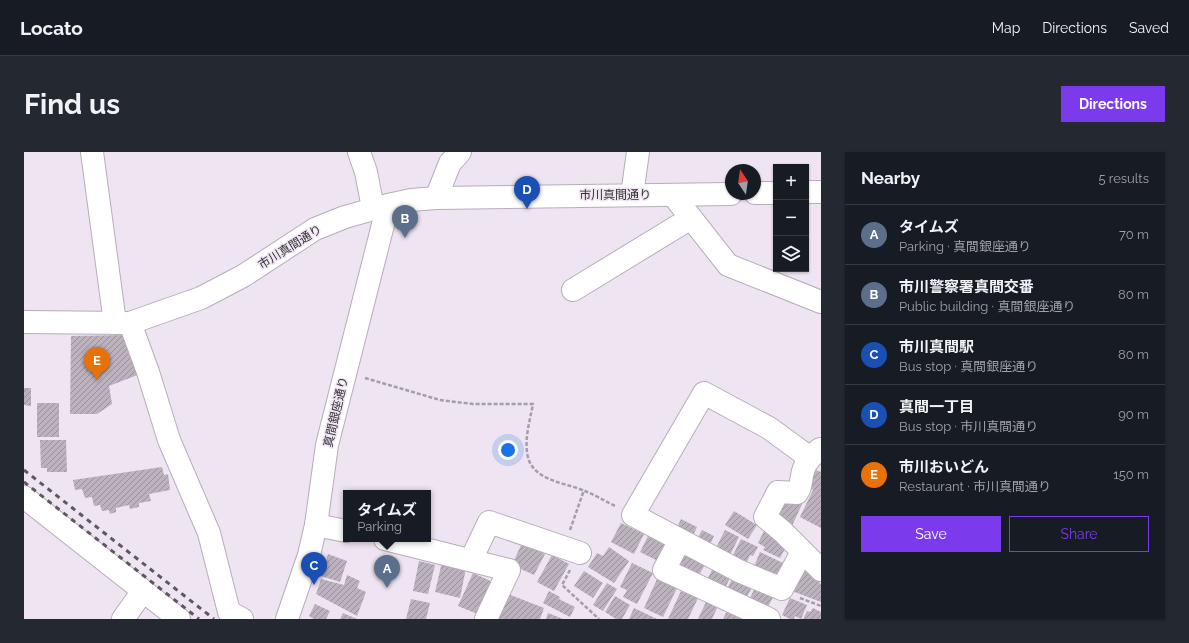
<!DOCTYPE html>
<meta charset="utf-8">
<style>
:root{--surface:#171b24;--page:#242831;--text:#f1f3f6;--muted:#9ea1a6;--line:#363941;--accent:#7c3aed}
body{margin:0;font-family:Raleway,"Noto Sans JP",sans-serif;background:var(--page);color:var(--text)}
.controls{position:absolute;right:12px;top:12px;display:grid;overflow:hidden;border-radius:0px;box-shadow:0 1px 3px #0004}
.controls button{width:36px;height:36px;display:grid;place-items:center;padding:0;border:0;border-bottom:1px solid var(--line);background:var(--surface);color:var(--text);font:20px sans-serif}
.compass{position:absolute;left:701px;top:12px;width:36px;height:36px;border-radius:50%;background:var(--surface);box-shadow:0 1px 3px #0004;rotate:347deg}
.you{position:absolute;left:484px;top:298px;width:14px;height:14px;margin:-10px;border:3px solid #fff;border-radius:50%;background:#1a73e8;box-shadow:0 0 0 6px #1a73e833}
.badge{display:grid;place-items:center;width:26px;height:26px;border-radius:50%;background:var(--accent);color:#fff;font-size:13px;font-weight:700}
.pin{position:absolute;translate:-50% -33px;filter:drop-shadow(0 1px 2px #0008)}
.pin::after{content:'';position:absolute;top:21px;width:14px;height:12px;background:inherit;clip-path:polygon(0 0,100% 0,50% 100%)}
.popup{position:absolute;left:319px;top:338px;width:88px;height:52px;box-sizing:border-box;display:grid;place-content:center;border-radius:0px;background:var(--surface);filter:drop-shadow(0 1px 3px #0005);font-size:13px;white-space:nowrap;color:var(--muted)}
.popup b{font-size:15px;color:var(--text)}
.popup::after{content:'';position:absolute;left:50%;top:100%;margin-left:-8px;border:8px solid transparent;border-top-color:var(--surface)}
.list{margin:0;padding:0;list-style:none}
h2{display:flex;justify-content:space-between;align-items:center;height:52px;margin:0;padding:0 16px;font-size:17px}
h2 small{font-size:13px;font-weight:400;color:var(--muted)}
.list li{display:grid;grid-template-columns:26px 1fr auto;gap:12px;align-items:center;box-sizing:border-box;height:60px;padding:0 16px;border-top:1px solid var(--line)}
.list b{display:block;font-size:15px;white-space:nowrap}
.list p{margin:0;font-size:13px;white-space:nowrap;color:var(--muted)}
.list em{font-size:13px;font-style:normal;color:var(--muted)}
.actions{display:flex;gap:8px;padding:12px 16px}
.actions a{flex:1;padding:9px 0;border:1px solid var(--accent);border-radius:0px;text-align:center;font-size:14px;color:var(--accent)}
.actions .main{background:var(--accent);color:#fff}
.icon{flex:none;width:22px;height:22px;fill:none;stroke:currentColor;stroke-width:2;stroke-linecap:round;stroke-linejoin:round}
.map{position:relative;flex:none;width:797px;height:467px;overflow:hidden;border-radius:0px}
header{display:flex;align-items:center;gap:24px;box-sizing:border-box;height:56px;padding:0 20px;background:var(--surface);border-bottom:1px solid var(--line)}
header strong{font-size:19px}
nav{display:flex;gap:22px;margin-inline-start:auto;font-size:14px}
.intro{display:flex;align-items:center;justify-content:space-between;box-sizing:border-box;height:96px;padding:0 24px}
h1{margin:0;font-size:28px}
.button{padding:10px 18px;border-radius:0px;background:var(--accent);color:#fff;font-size:14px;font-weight:700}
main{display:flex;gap:24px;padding:0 24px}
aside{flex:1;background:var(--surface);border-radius:0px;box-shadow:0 1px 3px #0004}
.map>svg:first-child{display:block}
.building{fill:url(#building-hatch)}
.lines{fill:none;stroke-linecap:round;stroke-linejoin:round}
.minor-casing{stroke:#b7adb9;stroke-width:24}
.path{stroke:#a59da7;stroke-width:2.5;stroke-dasharray:4 2;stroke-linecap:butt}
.minor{stroke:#fff;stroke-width:22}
.rail{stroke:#5e585f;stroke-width:3;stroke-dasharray:5 5;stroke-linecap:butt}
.labels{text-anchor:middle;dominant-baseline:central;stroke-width:3;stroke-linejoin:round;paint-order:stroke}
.street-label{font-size:12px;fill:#353136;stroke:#efe4f1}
</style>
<header>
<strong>Locato</strong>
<nav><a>Map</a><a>Directions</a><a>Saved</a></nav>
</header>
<div class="intro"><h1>Find us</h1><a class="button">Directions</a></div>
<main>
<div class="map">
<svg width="797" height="467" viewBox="0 0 797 467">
<defs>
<pattern id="building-hatch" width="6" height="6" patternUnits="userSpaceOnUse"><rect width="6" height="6" fill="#bcb2be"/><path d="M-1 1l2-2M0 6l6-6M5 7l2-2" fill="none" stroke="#9a919b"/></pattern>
</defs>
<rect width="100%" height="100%" fill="#efe4f1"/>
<!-- building -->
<g class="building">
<path d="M104 183 116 222 85 234 88 252 73 262H46L47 184Z"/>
<path d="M0 236H7V254L0 253Z"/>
<rect x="13" y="251" width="22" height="34"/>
<path d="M16 288H42L43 320H23V316H17Z"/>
<path d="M138 315 140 323 144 322 146 338 125 342 127 349 115 351V355L106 357 105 353 92 356V360L86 362 85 358 78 359 76 353 70 354 68 345 61 346 58 337 51 338 49 328Z"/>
<path d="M792 318 797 320V376L776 365 789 338 784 335Z"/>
<path d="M758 348H780L766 378 751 363Z"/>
<path d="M710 359 733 373 724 387 701 373Z"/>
<path d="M657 367 673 375 666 390 650 382Z"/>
<path d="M597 371 620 382 610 402 587 390Z"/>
<path d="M741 377 753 382 751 388 763 393 756 406 739 398 741 395 734 391Z"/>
<path d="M678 378 690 384 684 397 671 391Z"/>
<path d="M701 378 715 385 705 405 691 398Z"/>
<path d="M624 384 646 395 638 411 616 400Z"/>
<path d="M717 387 734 395 729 404 726 403 721 414 707 407Z"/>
<path d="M498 391 521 402 510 423 488 413Z"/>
<path d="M585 395 605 409 590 431 564 415 573 401 579 404Z"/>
<path d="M659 397 683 409 673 427 649 415Z"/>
<path d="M736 400 759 411 751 427 729 417Z"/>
<path d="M304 402 323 409 316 430 297 424Z"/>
<path d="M528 403 545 412 530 439 513 430Z"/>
<path d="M395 409 411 413 404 442 389 439Z"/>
<path d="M418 410 442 416 436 446 411 440Z"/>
<path d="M608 411 629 421 613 452 599 445 603 438 596 435Z"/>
<path d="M690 414 708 422 700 438 682 430Z"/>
<path d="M777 415 791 420 797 427 795 431 797 432V450L768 439Z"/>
<path d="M560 419 579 431 569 446 550 434Z"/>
<path d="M449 421 471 431 456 463 434 454Z"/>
<path d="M323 423 336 429 333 436 342 440 333 464 292 442 297 427 320 433Z"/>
<path d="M710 423 729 433 721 449 702 439Z"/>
<path d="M634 425 654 434 639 465 620 456Z"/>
<path d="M583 431 593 437 579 459 569 453Z"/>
<path d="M732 434 750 443 742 459 724 450Z"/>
<path d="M525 439 536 445 535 447 551 455 546 465 519 451Z"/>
<path d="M657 439 674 446 664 467H644Z"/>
<path d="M484 442 520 456 516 467H475Z"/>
<path d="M591 444 606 453 598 467H592L581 460Z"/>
<path d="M766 446 783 453 777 467 771 464 770 467H766L758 463Z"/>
<path d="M387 447 406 451 402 467H382Z"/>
<path d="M682 450 693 456 688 467H674Z"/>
<path d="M291 452 306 459 302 467H290L285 464Z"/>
<path d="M610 456 633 467H605Z"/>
<path d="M789 456 797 460V467H779L783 459 786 460Z"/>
<path d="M704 457 718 464 716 467H699Z"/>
<path d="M319 461 333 467H316Z"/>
<path d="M524 461 539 467H522Z"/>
</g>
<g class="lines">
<!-- minor casing -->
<g class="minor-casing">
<g id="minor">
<path d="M68 0 91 171"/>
<path d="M335 0 342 20 349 56"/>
<path d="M782 40H797"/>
<path d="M731 41H752"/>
<path d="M608 43 614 0"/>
<path d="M649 43 704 113 797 150"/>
<path d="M412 46 426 11 436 0"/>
<path d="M549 138 667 66"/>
<path d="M0 170 106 171 177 146 219 124 291 77 321 65 364 53 387 48 412 46 707 42"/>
<path d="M106 171 124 220 145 288 185 381 205 460 218 467"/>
<path d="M796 297C790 302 784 307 781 314 776 323 779 333 773 341L754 340 741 365 759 380 797 418"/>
<path d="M0 345 155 467"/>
<path d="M292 373 322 379"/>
<path d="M361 387 485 418 462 467"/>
<path d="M656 388 640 418 745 467"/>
<path d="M778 400 758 437 715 419 609 363 680 241 745 276 786 306"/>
<path d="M447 408 465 370 556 401"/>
<path d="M99 467 119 439"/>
<path d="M263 467 285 403 292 373 303 293 364 53"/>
</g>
</g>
<!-- path -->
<g class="path">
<path d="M341 226 416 248 449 252H509C506 268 501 284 503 300 506 329 540 330 561 339 571 343 581 349 591 354"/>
<path d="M546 378 560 338"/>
<path d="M546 418 538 433 575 467"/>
<path d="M776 446 797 454"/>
</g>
<!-- minor -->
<use href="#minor" class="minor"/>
<!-- rail -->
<g class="rail">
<path d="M0 318 190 467"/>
<path d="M0 330 175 467"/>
</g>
</g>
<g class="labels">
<!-- street labels -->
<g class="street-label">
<text x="591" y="43">市川真間通り</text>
<text transform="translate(266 95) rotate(-32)">市川真間通り</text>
<text transform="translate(312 260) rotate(-77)">真間銀座通り</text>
</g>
</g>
</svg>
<div class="controls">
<button>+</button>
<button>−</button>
<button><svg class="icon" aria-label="layers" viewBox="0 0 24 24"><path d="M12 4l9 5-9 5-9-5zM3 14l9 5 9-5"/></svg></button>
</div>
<svg class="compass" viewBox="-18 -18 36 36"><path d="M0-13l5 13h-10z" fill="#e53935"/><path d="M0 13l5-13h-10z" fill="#9ea1a6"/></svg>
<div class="you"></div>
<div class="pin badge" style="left:363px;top:436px;background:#5c6f8a">A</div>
<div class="popup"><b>タイムズ</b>Parking</div>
<div class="pin badge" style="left:381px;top:86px;background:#5c6f8a">B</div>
<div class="pin badge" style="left:290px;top:433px;background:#1a4fb4">C</div>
<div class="pin badge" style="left:503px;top:57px;background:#1a4fb4">D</div>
<div class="pin badge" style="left:73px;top:228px;background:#e8710a">E</div>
</div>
<aside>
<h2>Nearby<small>5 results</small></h2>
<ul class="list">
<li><span class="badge" style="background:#5c6f8a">A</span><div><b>タイムズ</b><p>Parking · 真間銀座通り</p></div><em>70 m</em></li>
<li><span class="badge" style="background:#5c6f8a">B</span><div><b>市川警察署真間交番</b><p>Public building · 真間銀座通り</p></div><em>80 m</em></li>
<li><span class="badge" style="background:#1a4fb4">C</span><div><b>市川真間駅</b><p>Bus stop · 真間銀座通り</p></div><em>80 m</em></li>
<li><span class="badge" style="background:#1a4fb4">D</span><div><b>真間一丁目</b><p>Bus stop · 市川真間通り</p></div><em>90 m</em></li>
<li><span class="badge" style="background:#e8710a">E</span><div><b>市川おいどん</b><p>Restaurant · 市川真間通り</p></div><em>150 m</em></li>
</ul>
<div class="actions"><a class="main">Save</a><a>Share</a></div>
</aside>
</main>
